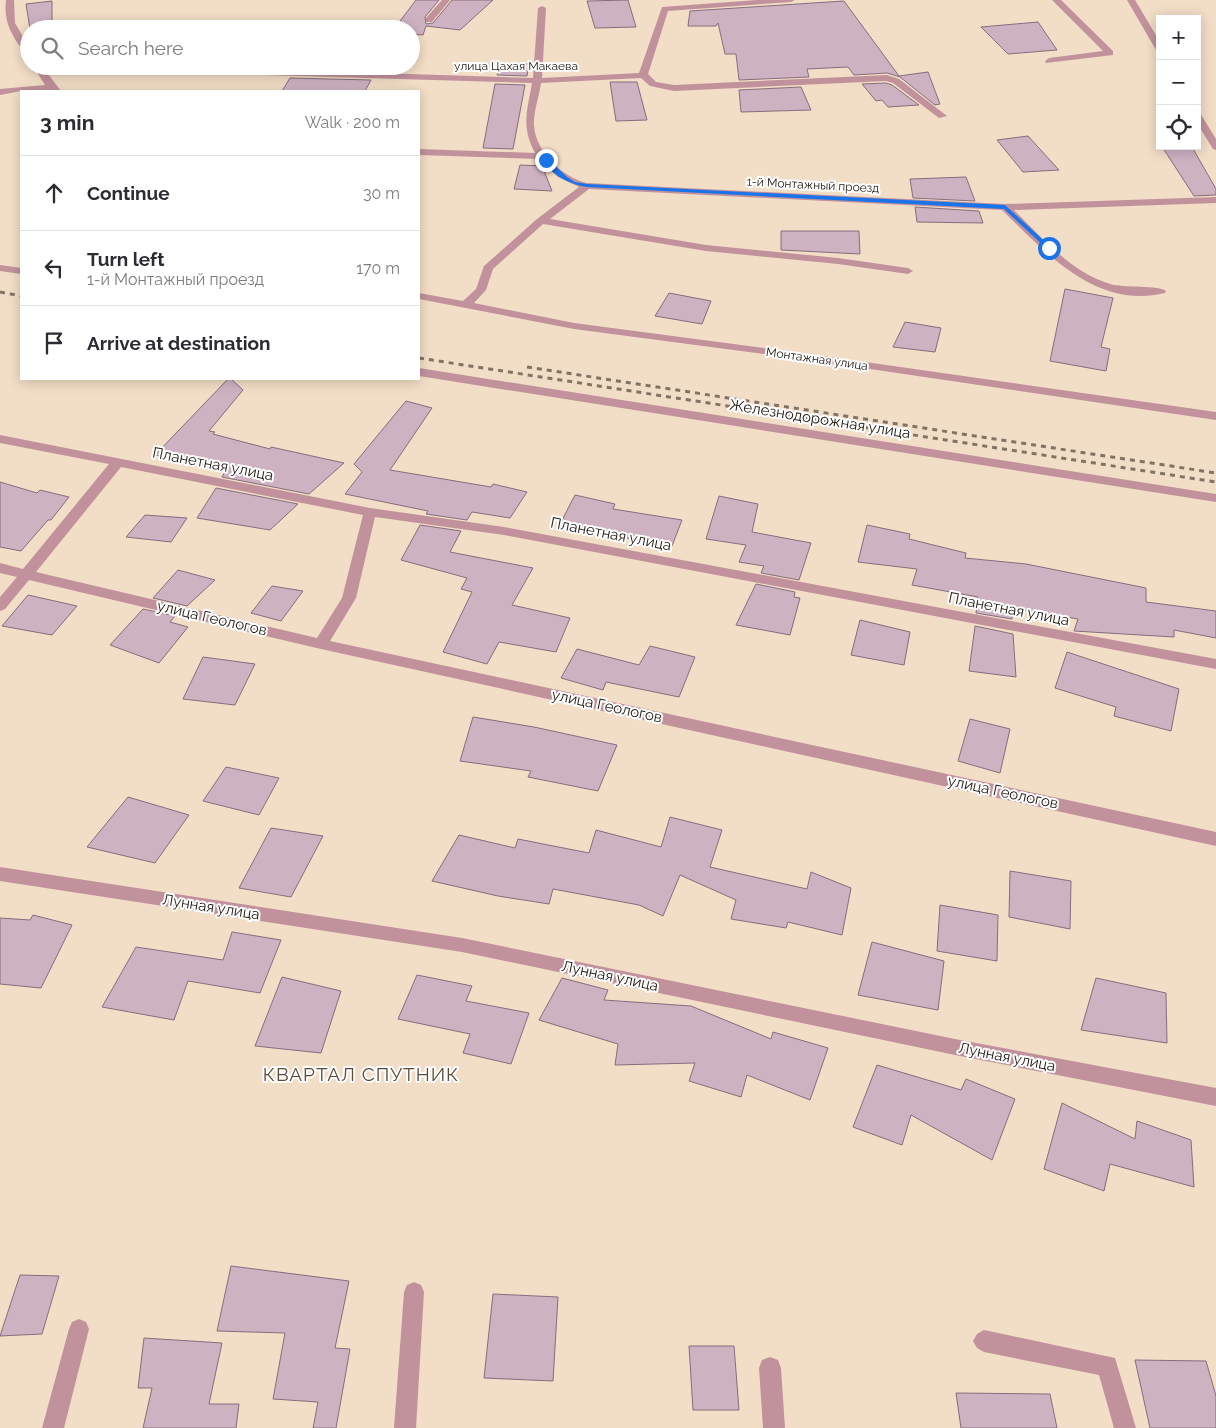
<!DOCTYPE html>
<meta charset="utf-8">
<style>
:root{--surface:#fff;--page:#f2f2f3;--text:#2b2b33;--muted:#7c7c81;--line:#e1e1e2}
body{margin:0;font-family:Raleway,sans-serif;background:var(--page);color:var(--text)}
.controls{position:absolute;right:15px;top:15px;display:grid;overflow:hidden;border-radius:0px;box-shadow:0 2px 12px #0003}
.controls button{width:45px;height:45px;display:grid;place-items:center;padding:0;border:0;border-bottom:1px solid var(--line);background:var(--surface);color:var(--text);font:25px sans-serif}
.stop{position:absolute;width:15px;height:15px;margin:-11px;border:4px solid #1a73e8;border-radius:50%;background:#fff}
.stop.end{background:#1a73e8;border-color:#fff;box-shadow:0 1px 5px #0008}
.list{margin:0;padding:0;list-style:none}
h2{display:flex;justify-content:space-between;align-items:center;height:65px;margin:0;padding:0 20px;font-size:21px}
h2 small{font-size:16px;font-weight:400;color:var(--muted)}
.list li{display:grid;grid-template-columns:32px 1fr auto;gap:15px;align-items:center;box-sizing:border-box;height:75px;padding:0 20px;border-top:1px solid var(--line)}
.list b{display:block;font-size:19px;white-space:nowrap}
.list p{margin:0;font-size:16px;white-space:nowrap;color:var(--muted)}
.list em{font-size:16px;font-style:normal;color:var(--muted)}
.icon{flex:none;width:28px;height:28px;fill:none;stroke:currentColor;stroke-width:2;stroke-linecap:round;stroke-linejoin:round}
.map{position:relative;flex:none;width:1216px;height:1428px;overflow:hidden}
.search{position:absolute;background:var(--surface);box-shadow:0 2px 12px #0003;left:20px;top:20px;width:400px;height:55px;display:flex;align-items:center;gap:12px;box-sizing:border-box;padding:0 18px;border-radius:28px;color:var(--muted);font-size:19px}
.panel{position:absolute;background:var(--surface);box-shadow:0 2px 12px #0003;left:20px;top:90px;width:400px;height:290px;border-radius:0px}
.map>svg:first-child{display:block}
.building{fill:#ceb2c2;stroke:#866d7c}
.lines{fill:none;stroke-linecap:round;stroke-linejoin:round}
.service{fill:#c1929c;fill-rule:evenodd}
.minor{fill:#c1929c;fill-rule:evenodd}
.rail{stroke:#827465;stroke-width:3;stroke-dasharray:5 5;stroke-linecap:butt}
.route{fill:#1a73e8}
.labels{text-anchor:middle;dominant-baseline:central;stroke-width:4;stroke-linejoin:round;paint-order:stroke}
.far-street-label{font-size:12px;fill:#211911;stroke:#fff}
.street-label{font-size:15px;fill:#211911;stroke:#fff}
.near-neighbourhood-label{font-size:19px;letter-spacing:1px;fill:#5d4b38;stroke:#fff}
</style>
<div class="map">
<svg width="1216" height="1428" viewBox="0 0 1216 1428">
<rect width="100%" height="100%" fill="#f2ddc6"/>
<!-- building -->
<g class="building">
<path d="M416 0H439L425 17 426 24 433 23 452 0H493L460 30 426 26 423 35 411 34V29H394Z"/>
<path d="M628 0 636 27 595 28 587 1Z"/>
<path d="M52 1V29H30L26 4Z"/>
<path d="M844 1 899 76 928 72 940 104 935 105 900 77 887 73 854 75 848 67 807 69 809 77 739 80 736 54H725L718 23 716 26H688L690 11Z"/>
<path d="M1038 22 1057 50 1008 54 981 27Z"/>
<path d="M503 63 529 64 527 76 497 75Z"/>
<path d="M296 66H378L376 71 295 68Z"/>
<path d="M290 78 371 80 365 91H282Z"/>
<path d="M610 82H637L647 120 616 121Z"/>
<path d="M886 83 892 85 919 105 888 107 882 100 876 101 862 84Z"/>
<path d="M495 84 525 85 513 149 483 148Z"/>
<path d="M801 87 811 110 741 112 739 90Z"/>
<path d="M1028 136 1059 170 1023 172 997 140Z"/>
<path d="M1192 147 1216 189V195L1194 196 1163 148Z"/>
<path d="M520 165 542 166 552 191 514 189Z"/>
<path d="M966 177 975 201 913 198 910 179Z"/>
<path d="M915 207 979 211 983 223 917 222Z"/>
<path d="M781 231H859L860 254 781 250Z"/>
<path d="M1065 289 1113 298 1101 347 1110 349 1106 371 1050 361Z"/>
<path d="M669 293 711 301 702 324 655 316Z"/>
<path d="M905 322 941 328 935 352 893 347Z"/>
<path d="M228 379H231L243 390 209 431 215 432 213 434 270 449 271 447 344 463 309 494 222 477 226 470 155 455Z"/>
<path d="M406 401 432 408 390 470 491 487 493 484 527 492 510 518 472 512 467 520 426 514 428 511 345 494 362 472 354 464Z"/>
<path d="M0 482 37 493 40 490 69 497 51 520H48L21 551 0 547Z"/>
<path d="M216 488 298 504 270 530 197 518Z"/>
<path d="M575 495 615 504 613 509 682 520 672 546 559 526Z"/>
<path d="M719 496 758 504 752 532 811 543 799 580 761 573 764 566 739 562 746 545 706 539Z"/>
<path d="M145 515 187 518 171 542 126 537Z"/>
<path d="M420 525 461 531 450 552 533 568 512 605 570 618 556 652 499 642 487 664 443 652 472 592 461 589 467 578 401 560Z"/>
<path d="M867 525 910 534 909 539 966 553 965 558 1026 564 1146 588V602L1216 611V638L1174 630V637L1074 631 1078 619 1012 608V619L976 613 978 597 912 585 917 569 858 562Z"/>
<path d="M178 570 215 580 187 606 153 598Z"/>
<path d="M756 584 795 592 794 597 800 598 790 635 736 625Z"/>
<path d="M272 586 303 591 281 621 251 613Z"/>
<path d="M28 595 77 606 52 635 2 626Z"/>
<path d="M143 609 175 616 170 622 188 627 159 663 110 645Z"/>
<path d="M860 620 910 632 904 665 851 655Z"/>
<path d="M975 626 1013 634 1016 677 969 671Z"/>
<path d="M650 646 695 657 679 697 606 682 603 690 561 678 577 649 639 665Z"/>
<path d="M1067 652 1179 689 1171 731 1114 716 1116 707 1055 688Z"/>
<path d="M203 657 255 664 235 705 183 699Z"/>
<path d="M473 717 534 727 617 745 598 791 528 777 531 771 460 761Z"/>
<path d="M970 719 1010 729 1000 773 958 761Z"/>
<path d="M226 767 279 778 259 815 203 801Z"/>
<path d="M128 797 189 815 155 863 87 847Z"/>
<path d="M670 817 722 830 710 867 807 889 811 872 851 888 842 935 788 922 786 928 731 919 736 900 680 875 663 916 639 905 553 889 549 904 498 896 432 881 459 835 515 848 518 839 589 853 596 830 661 847Z"/>
<path d="M271 828 323 836 291 897 239 888Z"/>
<path d="M1010 871 1071 881 1070 929 1009 917Z"/>
<path d="M940 905 998 915 997 961 937 951Z"/>
<path d="M33 915 72 925 41 988 0 984V918L30 920Z"/>
<path d="M232 932 281 940 260 993 188 981 174 1020 102 1007 136 947 223 960Z"/>
<path d="M872 942 944 961 938 1010 858 995Z"/>
<path d="M417 975 472 986 466 1001 529 1013 511 1064 463 1053 470 1034 398 1019Z"/>
<path d="M282 977 341 991 321 1053 255 1046Z"/>
<path d="M562 978 608 990 604 1000 691 1006 771 1039 773 1032 828 1048 810 1100 747 1075 741 1097 689 1081 695 1063 615 1065 618 1044 539 1020Z"/>
<path d="M1096 978 1166 993 1167 1043 1081 1030Z"/>
<path d="M877 1065 961 1090 966 1079 1015 1099 992 1160 911 1115 902 1145 853 1127Z"/>
<path d="M1062 1103 1135 1139 1137 1121 1191 1140 1194 1187 1110 1164 1104 1191 1044 1169Z"/>
<path d="M231 1266 349 1281 335 1348 350 1349 336 1428H313L318 1402 273 1399 285 1333 217 1331Z"/>
<path d="M20 1275 59 1276 42 1334 0 1336Z"/>
<path d="M493 1294 558 1297 553 1381 484 1378Z"/>
<path d="M144 1338 222 1343 209 1404H239L236 1428H143L152 1388H138Z"/>
<path d="M689 1346H734L739 1410H693Z"/>
<path d="M1135 1360 1206 1361 1216 1396V1428H1150Z"/>
<path d="M956 1393 1050 1394 1057 1428H961Z"/>
</g>
<g class="lines">
<!-- service -->
<path class="service" d="M0 265 21 268V274L0 271Z"/>
<!-- minor -->
<g class="minor">
<path d="M6 0H14L15 23 29 47V56L26 55C13 37 3 23 6 0Z"/>
<path d="M442 0H450L432 22H426V18Z"/>
<path d="M757 0H795L791 2 668 11 648 74 656 82 674 85 887 75 899 79 947 116 939 118 893 83 886 81 674 91 650 86 641 78 541 83C539 97 533 113 534 126 536 152 562 177 587 183L1005 204 1216 197V203L1014 210C1042 238 1071 272 1110 284 1123 288 1160 285 1166 291L1165 293C1096 310 1045 252 1002 210L589 189 550 219 706 245 838 258 908 268 913 271 908 274 838 264 706 251 543 224 493 269 486 290 474 303 574 323 795 352 1216 412V420L795 358 574 329 419 299V293L463 301 476 289 484 266 537 219 579 187 558 177 538 159 419 155V149L535 153C521 126 527 112 532 83L194 73 190 70 194 67 533 78 538 8 542 6 546 8 542 78 639 73 662 7Z"/>
<path d="M1052 0H1061L1113 51V55L1046 63 1045 61 1049 58 1103 51Z"/>
<path d="M1127 0H1135L1160 42V53L1156 50Z"/>
<path d="M33 66H42L61 91H21L0 95V89L45 85Z"/>
<path d="M1197 112 1200 113 1216 139V150L1213 149 1197 123Z"/>
<path d="M419 368 1216 494V502L419 376Z"/>
<path d="M0 435 370 508 504 527 1216 659V669L504 535 375 517 356 598 330 641 1216 832V846L321 649 29 580 5 609 0 611V597L17 577 0 573V563L23 569 109 464 0 443ZM121 467 363 515 342 598 317 638 36 572Z"/>
<path d="M0 867 462 938 955 1039 1216 1088V1106L955 1055 462 952 0 881Z"/>
<path d="M414 1282 421 1285 424 1292 416 1428H394L404 1292 407 1285Z"/>
<path d="M79 1319 86 1322 89 1329 64 1428H42L69 1329 72 1322Z"/>
<path d="M984 1330 1115 1358 1136 1428H1114L1099 1375 984 1352 977 1348 973 1341 977 1334Z"/>
<path d="M770 1357 778 1360 781 1368 785 1428H763L759 1368 762 1360Z"/>
</g>
<!-- rail -->
<g class="rail">
<path d="M0 292 21 296"/>
<path d="M419 358 1216 482"/>
<path d="M527 367 1216 473"/>
</g>
</g>
<!-- route -->
<path class="route" d="M544 159H548L567 177 575 182 587 184 1005 205 1052 248 1047 249 1004 209 587 187C572 185 549 175 544 159Z"/>
<g class="labels">
<!-- far-street labels -->
<g class="far-street-label">
<text x="516" y="66">улица Цахая Макаева</text>
<text transform="translate(813 185) rotate(3)">1-й Монтажный проезд</text>
<text transform="translate(817 359) rotate(8)">Монтажная улица</text>
</g>
<!-- street labels -->
<g class="street-label">
<text transform="translate(820 419) rotate(9)">Железнодорожная улица</text>
<text transform="translate(213 464) rotate(11)">Планетная улица</text>
<text transform="translate(611 534) rotate(11)">Планетная улица</text>
<text transform="translate(1009 609) rotate(11)">Планетная улица</text>
<text transform="translate(212 618) rotate(13)">улица Геологов</text>
<text transform="translate(607 706) rotate(12)">улица Геологов</text>
<text transform="translate(1003 792) rotate(12)">улица Геологов</text>
<text transform="translate(211 907) rotate(9)">Лунная улица</text>
<text transform="translate(610 976) rotate(12)">Лунная улица</text>
<text transform="translate(1007 1057) rotate(11)">Лунная улица</text>
</g>
<!-- near-neighbourhood labels -->
<g class="near-neighbourhood-label">
<text x="361" y="1074">КВАРТАЛ СПУТНИК</text>
</g>
</g>
</svg>
<div class="controls">
<button>+</button>
<button>−</button>
<button><svg class="icon" aria-label="locate" viewBox="0 0 24 24"><circle cx="12" cy="12" r="6"/><path d="M12 2v4M12 18v4M2 12h4M18 12h4"/></svg></button>
</div>
<div class="stop" style="left:1049px;top:248px"></div>
<div class="stop end" style="left:546px;top:160px"></div>
<div class="search"><svg class="icon" aria-label="search" viewBox="0 0 24 24"><circle cx="10" cy="10" r="6"/><path d="M15 15l6 6"/></svg>Search here</div>
<section class="panel">
<h2>3 min<small>Walk · 200 m</small></h2>
<ul class="list">
<li><svg class="icon" aria-label="ahead" viewBox="0 0 24 24"><path d="M12 20V5M6 11l6-6 6 6"/></svg><div><b>Continue</b></div><em>30 m</em></li>
<li><svg class="icon" aria-label="left" viewBox="0 0 24 24"><path d="M17 20v-9H6M10 6l-5 5 5 5"/></svg><div><b>Turn left</b><p>1-й Монтажный проезд</p></div><em>170 m</em></li>
<li><svg class="icon" aria-label="arrive" viewBox="0 0 24 24"><path d="M6 21V4h12l-3 4 3 4H6"/></svg><div><b>Arrive at destination</b></div></li>
</ul>
</section>
</div>
